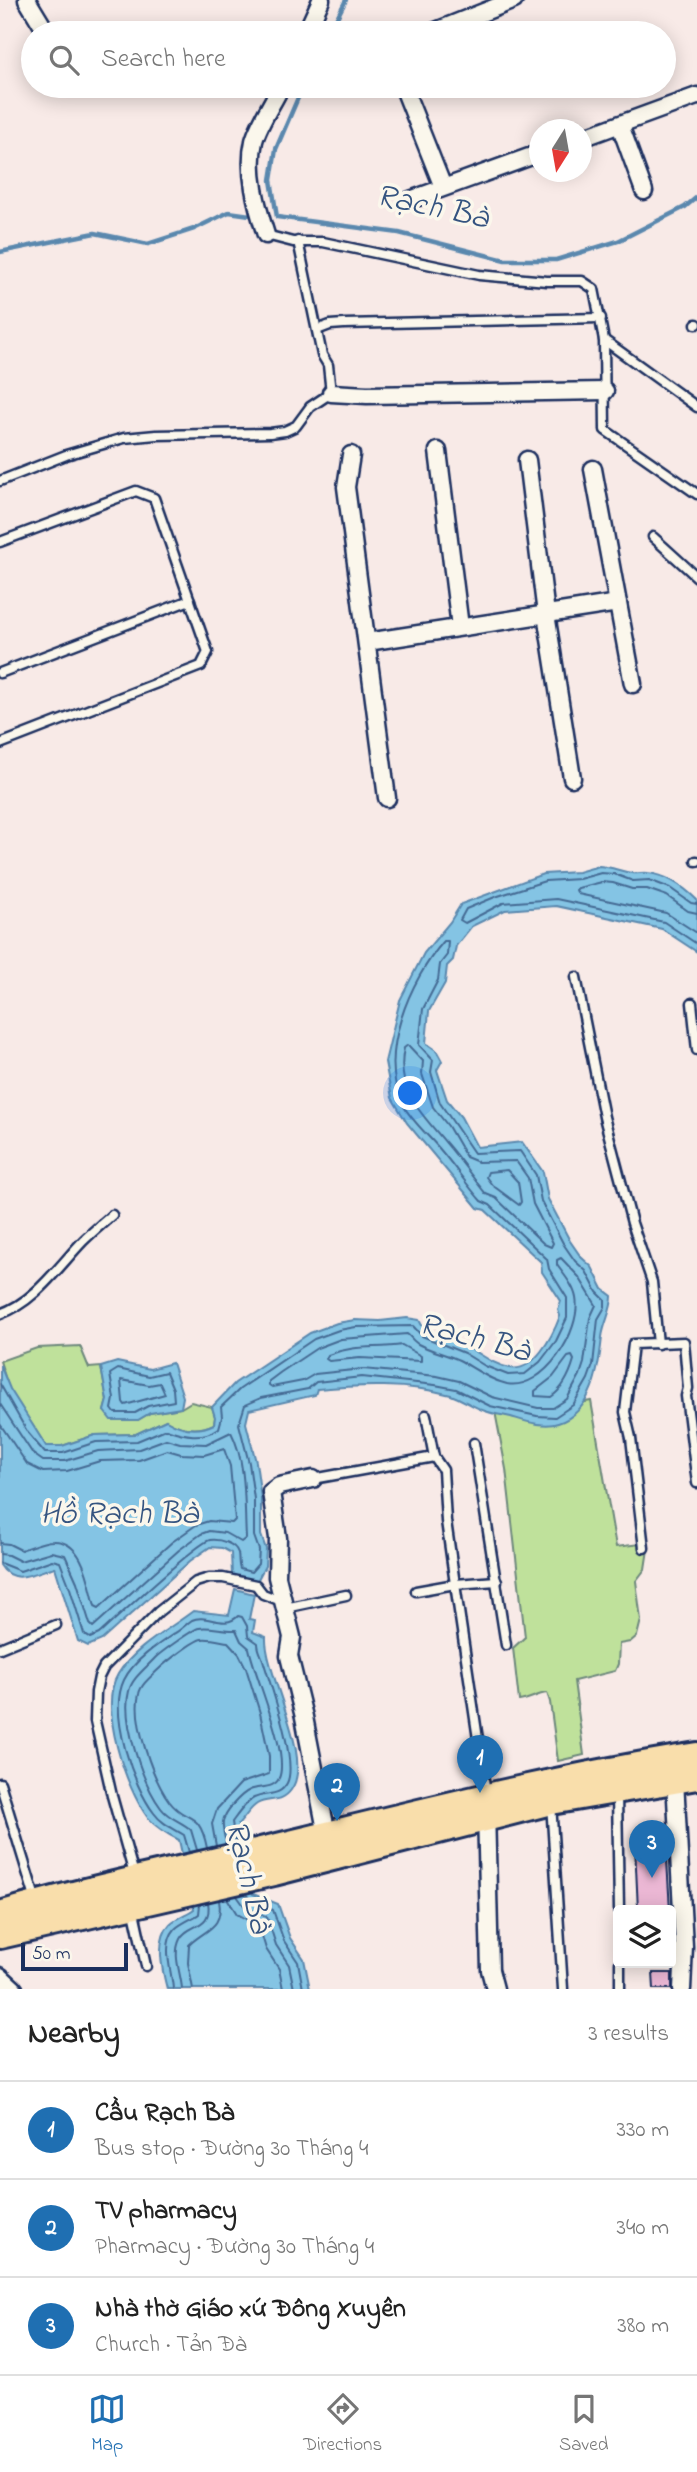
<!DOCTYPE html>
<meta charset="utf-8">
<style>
:root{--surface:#fff;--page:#f2f2f2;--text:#222;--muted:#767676;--line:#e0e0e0;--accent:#1f6fb2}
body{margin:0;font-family:"Indie Flower",sans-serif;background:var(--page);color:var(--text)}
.controls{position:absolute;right:21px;bottom:21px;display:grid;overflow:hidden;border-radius:7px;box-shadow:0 4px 18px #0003}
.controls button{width:63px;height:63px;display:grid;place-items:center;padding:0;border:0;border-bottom:2px solid var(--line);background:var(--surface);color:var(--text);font:35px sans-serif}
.compass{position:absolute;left:529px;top:119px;width:63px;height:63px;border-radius:50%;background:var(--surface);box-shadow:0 4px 18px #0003;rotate:191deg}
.scale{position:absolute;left:21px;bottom:18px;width:107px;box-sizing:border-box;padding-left:7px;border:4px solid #1b2f5e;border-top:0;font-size:19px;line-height:24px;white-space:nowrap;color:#1b2f5e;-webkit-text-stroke:5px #fbf7ec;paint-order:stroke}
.you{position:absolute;left:411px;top:1094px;width:24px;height:24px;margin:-18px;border:5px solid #fff;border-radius:50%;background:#1a73e8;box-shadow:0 0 0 10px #1a73e833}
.badge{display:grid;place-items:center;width:46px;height:46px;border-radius:50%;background:var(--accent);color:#fff;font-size:23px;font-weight:700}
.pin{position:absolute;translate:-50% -58px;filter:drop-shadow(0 2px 4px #0008)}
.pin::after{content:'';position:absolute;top:37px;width:24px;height:21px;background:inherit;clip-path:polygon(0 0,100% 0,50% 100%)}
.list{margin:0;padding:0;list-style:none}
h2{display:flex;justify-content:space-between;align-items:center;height:91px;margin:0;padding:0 28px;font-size:30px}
h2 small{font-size:23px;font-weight:400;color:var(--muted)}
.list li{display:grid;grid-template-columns:46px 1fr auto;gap:21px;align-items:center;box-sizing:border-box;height:98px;padding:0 28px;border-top:2px solid var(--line)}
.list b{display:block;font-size:26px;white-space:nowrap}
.list p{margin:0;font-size:23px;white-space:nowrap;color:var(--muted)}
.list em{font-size:23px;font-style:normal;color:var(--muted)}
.icon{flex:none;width:38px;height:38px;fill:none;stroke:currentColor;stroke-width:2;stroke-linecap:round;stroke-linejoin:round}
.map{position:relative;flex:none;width:697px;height:1989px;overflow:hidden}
.search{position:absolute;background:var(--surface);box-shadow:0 4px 18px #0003;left:21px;right:21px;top:21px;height:77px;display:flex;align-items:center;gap:18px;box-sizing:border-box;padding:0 24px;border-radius:38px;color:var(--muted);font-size:26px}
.sheet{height:385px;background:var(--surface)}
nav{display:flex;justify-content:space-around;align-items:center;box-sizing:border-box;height:98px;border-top:2px solid var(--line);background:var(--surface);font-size:19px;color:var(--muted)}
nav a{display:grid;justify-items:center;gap:4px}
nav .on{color:var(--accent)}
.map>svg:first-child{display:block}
.green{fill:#bfe19b;stroke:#6d887c;stroke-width:2}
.water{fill:#84c4e4;stroke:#5a88ae;stroke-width:2}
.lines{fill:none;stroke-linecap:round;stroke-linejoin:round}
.shore{stroke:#456b94;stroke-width:2}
.stream{stroke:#5a88ae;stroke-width:4.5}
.building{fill:#ebb7d4;stroke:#1b2f5e;stroke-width:2}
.service-casing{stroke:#1b2f5e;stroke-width:13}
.minor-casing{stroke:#1b2f5e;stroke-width:21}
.primary-casing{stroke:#1b2f5e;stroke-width:32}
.service{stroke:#fbf7ec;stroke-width:8}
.minor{stroke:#fbf7ec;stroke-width:16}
.primary{stroke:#f9deab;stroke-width:26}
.labels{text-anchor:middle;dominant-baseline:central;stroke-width:7;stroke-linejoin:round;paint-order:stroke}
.water-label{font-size:33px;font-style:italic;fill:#355480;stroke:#fbf7ec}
</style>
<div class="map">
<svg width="697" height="1989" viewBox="0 0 697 1989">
<rect width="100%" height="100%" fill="#f8eae7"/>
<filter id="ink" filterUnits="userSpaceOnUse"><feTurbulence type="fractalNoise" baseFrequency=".0143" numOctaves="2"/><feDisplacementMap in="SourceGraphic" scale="14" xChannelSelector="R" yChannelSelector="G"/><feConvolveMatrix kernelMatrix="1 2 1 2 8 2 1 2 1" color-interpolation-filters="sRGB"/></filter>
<g filter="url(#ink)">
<!-- green -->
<g class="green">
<path d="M80 1346 89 1368 101 1367 107 1400 104 1411 138 1420 150 1413 181 1408 191 1402 212 1407 215 1417 214 1424C197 1432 181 1429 166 1420L136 1434 95 1435 62 1446H46L9 1389 0 1361 37 1348Z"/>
<path d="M493 1401 559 1407 591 1401 616 1547 649 1543 645 1569 636 1581 641 1620 637 1636 630 1642 619 1644 618 1664 615 1671 574 1681 584 1755 558 1761 550 1702 547 1693C537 1694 529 1700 519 1701L513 1648 525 1637 506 1469Z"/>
</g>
<!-- water -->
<g class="water">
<path d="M599 866C613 867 619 871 632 873 637 874 643 872 648 873 667 875 684 887 697 900V952L662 929 556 906 505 910 472 926 456 946 453 960 447 966 445 983 429 1011 426 1043 436 1050 442 1061 437 1070 447 1100 461 1117 477 1147 522 1142 543 1172 548 1199 570 1241 581 1257 592 1267 603 1289 612 1296C612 1311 604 1322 602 1337 599 1367 593 1412 558 1423 544 1428 525 1421 511 1417 502 1415 493 1414 485 1411 473 1407 462 1399 451 1395 408 1383 360 1385 317 1389L315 1395 249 1410 246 1423 256 1462 261 1498V1535L266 1549 265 1566 257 1581 232 1575 231 1553 222 1548 210 1547 190 1561 102 1640 88 1646 78 1641 55 1567C36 1572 13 1587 0 1565V1365L10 1389 46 1446H62L95 1435 136 1434 166 1420C181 1429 198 1432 214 1424L215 1417 212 1407 235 1383 310 1333 337 1323 355 1320 380 1321 407 1318 419 1320C421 1323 422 1327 425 1329 430 1334 456 1341 466 1346 480 1353 493 1365 510 1368 534 1373 553 1335 560 1316L558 1310 561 1301 542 1272 541 1262 485 1210 478 1208 407 1123 392 1098 385 1062 400 1000 424 953 450 922 461 904 543 874 578 872Z"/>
<path d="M117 1362 150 1369 172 1363 183 1397 181 1408 150 1413 138 1420H111L104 1411 107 1400 101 1367Z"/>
<path d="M235 1589 254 1594 249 1619 255 1620 253 1632 266 1637C264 1673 315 1758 291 1790 281 1804 269 1797 257 1804 250 1808 244 1819 238 1825L253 1894 278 1904 290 1938 304 1959 310 1989H167C162 1970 155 1940 170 1924 176 1918 187 1914 194 1909L179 1840C167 1834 157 1828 148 1818 126 1789 98 1707 118 1674 135 1647 168 1630 193 1611L229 1615Z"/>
</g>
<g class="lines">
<!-- shore -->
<g class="shore">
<path d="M697 904 691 903 670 888 649 880 633 881 614 874 601 873 579 879 545 881 495 897 466 909 460 920 465 923 503 903 556 899 664 922 697 944"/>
<path d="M697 913 688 911 667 896 647 889H632L613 883 602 882 578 888 576 890 578 894 666 913 697 933"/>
<path d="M408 1045 423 1061 422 1074 433 1107 448 1126 466 1157 478 1162 516 1161 528 1178 533 1204 553 1243 551 1247 544 1244 496 1198 486 1194C472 1177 460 1159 446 1143 421 1112 395 1091 404 1048Z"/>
<path d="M507 1170 518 1182 521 1202 519 1205 492 1185 486 1177 488 1172Z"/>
<path d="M561 1258 579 1277 596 1305 590 1318 584 1363 580 1375 567 1399 553 1408H538L492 1397 459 1381 437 1376 363 1369 315 1374 303 1381 272 1387 269 1385V1381L281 1372 317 1348 341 1339 407 1334C411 1337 414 1342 418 1344 431 1351 446 1354 459 1360 474 1368 489 1380 507 1384 544 1391 582 1330 576 1298 574 1286 564 1275 557 1265V1260Z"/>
<path d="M402 1345 421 1356V1361L360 1358 329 1361 326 1359 328 1355C356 1344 374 1349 402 1345Z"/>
<path d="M572 1356 574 1360C570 1374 563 1389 551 1397L535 1396V1391L553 1377 568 1357Z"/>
<path d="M118 1369 149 1376 166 1372 173 1389 174 1401 148 1406 135 1413H115L112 1409 114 1399 110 1374Z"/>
<path d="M121 1380 149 1385 160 1383 165 1394 125 1405 123 1402Z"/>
<path d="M0 1384 28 1433 45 1453H63L96 1442 137 1441 166 1429C184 1435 202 1440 219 1428L222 1417 221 1407 240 1389 314 1339 339 1330 356 1327 413 1326 422 1336 464 1353 485 1366 508 1375 525 1374 540 1362 556 1341 567 1318V1298L549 1269 547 1259 490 1205 481 1201C466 1184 453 1164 438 1147 426 1133 412 1121 403 1105 377 1055 410 980 444 941H448L447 955 440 964 438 980 423 1009 419 1045 433 1060 431 1072 440 1103 474 1153 520 1151 536 1175 541 1201 564 1245 575 1261 586 1271 597 1292 605 1300V1307L598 1319 593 1365 588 1379 573 1405 555 1417 537 1416 490 1406 456 1389 435 1385 362 1377 316 1382 308 1389 261 1398 245 1405 239 1424 249 1463 254 1499V1536L259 1550 258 1564 251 1572 240 1569C238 1564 239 1558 238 1553 235 1543 219 1539 210 1540 197 1542 115 1620 99 1634L90 1638 84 1634 69 1585 60 1562 52 1560 20 1571 0 1563"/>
<path d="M0 1404 33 1454 43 1461H65L98 1451 139 1449 166 1439 180 1443 206 1444 231 1432C247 1463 244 1504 246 1538L241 1542 225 1533 209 1531 201 1534 179 1550 93 1627 90 1624 77 1582 65 1555 51 1552 20 1561 8 1555 0 1554"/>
<path d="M0 1424 27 1464 43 1472 67 1471 100 1461 139 1460 167 1450 181 1454 204 1455 224 1449 230 1466 235 1520 232 1523 209 1521 196 1525 172 1542 99 1608 95 1606C89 1584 84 1540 53 1541 42 1541 31 1547 21 1550L9 1544 0 1543"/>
<path d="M207 1848C199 1808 187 1825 169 1801 153 1779 132 1721 139 1694 141 1684 152 1676 159 1669 165 1663 194 1640 202 1639 210 1638 221 1641 228 1642L239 1654 246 1668 260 1713 269 1756V1774L241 1783 217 1809 212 1824 216 1846"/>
<path d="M197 1850 191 1830C181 1821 169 1819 161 1808 143 1784 121 1721 129 1691 132 1678 146 1668 155 1658 160 1653 193 1629 199 1628 210 1626 224 1631 236 1630L241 1641 249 1648C254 1675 290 1753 279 1778 275 1789 259 1786 250 1790 241 1794 224 1812 223 1822 222 1829 225 1837 226 1844"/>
<path d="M189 1852 184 1835C173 1828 162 1824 154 1813 133 1786 108 1713 124 1680 133 1661 157 1645 175 1633 181 1630 186 1624 192 1620 206 1613 225 1630 238 1616L242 1617 247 1626 248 1636 258 1643C258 1651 262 1655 264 1663 271 1687 298 1762 287 1783 280 1797 266 1792 254 1798 246 1802 238 1814 232 1822L235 1842"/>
<path d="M246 1894 251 1901 273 1910 284 1941 298 1962 303 1989"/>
<path d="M237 1896 245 1907 267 1917 276 1945 289 1965 294 1989"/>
<path d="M227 1898 237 1914 259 1926 266 1949 279 1969 283 1989"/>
<path d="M173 1989C172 1971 161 1945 175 1929 181 1923 192 1919 199 1914L200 1904"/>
<path d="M182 1989C181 1973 172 1955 180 1939 188 1923 213 1929 208 1902"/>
<path d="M193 1989 188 1963 189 1945C205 1929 224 1929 219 1900"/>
</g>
<!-- stream -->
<g class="stream">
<path d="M329 33 346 0"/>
<path d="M303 86 276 149 271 180 277 217 399 233 505 260H556L618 241 685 207 697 197"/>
<path d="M0 252 95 233 148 244 194 229 229 212 250 215"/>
</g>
</g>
<!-- building -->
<g class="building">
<path d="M666 1844 670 1910H638L635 1845Z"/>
<path d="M653 1973H672V1989H654Z"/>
</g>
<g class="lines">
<!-- service casing -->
<g class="service-casing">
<g id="service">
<path d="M266 235 293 242H323L479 275 547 281H582L594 289 604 340 605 430 697 494"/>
<path d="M696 324H697"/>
<path d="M317 330 330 325 344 324 601 318"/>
<path d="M604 340 697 407"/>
<path d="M0 481 66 455 124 438 156 435 270 433 285 431 296 426 310 407 331 393 328 365 322 355 298 241"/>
<path d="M653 537 697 577"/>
<path d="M0 542 136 491 154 498 208 652 201 666 0 744"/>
<path d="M0 673 190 600"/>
<path d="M696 861H697"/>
<path d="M576 977 604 1117 632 1223 652 1282 658 1344"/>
<path d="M692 1003 697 1050"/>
<path d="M0 1314C35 1302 58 1267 83 1241 92 1232 103 1223 112 1215"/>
<path d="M426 1415 434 1457 443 1470 446 1521 455 1584 486 1793"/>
<path d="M474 1443 506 1645"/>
<path d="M313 1479 434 1457"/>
<path d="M644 1548 631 1438 625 1412 633 1344 684 1342 688 1388 686 1396 697 1483"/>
<path d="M416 1591 455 1584 497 1581"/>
<path d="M285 1608 346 1595"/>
<path d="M0 1648 56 1625"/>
<path d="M0 1783 36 1901"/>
<path d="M617 1794 619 1910"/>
<path d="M551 1803 563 1989"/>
<path d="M135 1878 112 1796 95 1721 96 1692 99 1677 104 1667 158 1612 196 1582 209 1578H223L256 1585 263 1594 284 1602"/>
<path d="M133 1907 146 1966"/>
<path d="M620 1963V1989"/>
</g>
</g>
<!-- minor casing -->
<g class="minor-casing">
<g id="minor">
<path d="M27 0 47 33"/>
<path d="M306 33 321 0"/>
<path d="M431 33 514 0"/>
<path d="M403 86 443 187"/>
<path d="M620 125 644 191"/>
<path d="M582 138 697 96"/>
<path d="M410 200 540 153"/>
<path d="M266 235C257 207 247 171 254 141 259 123 273 103 281 86"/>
<path d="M331 393 367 395 605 391"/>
<path d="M438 451 460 627"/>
<path d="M351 455 346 487 387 798"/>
<path d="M527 460 546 614 572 778"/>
<path d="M593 469 633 684"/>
<path d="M367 642 618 603"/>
<path d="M313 1479 279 1486 271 1492 278 1538 277 1577 292 1637 289 1656 304 1717 327 1835"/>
<path d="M675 1780 684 1947 682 1989"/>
<path d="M486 1810 490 1970 495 1989"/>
<path d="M0 1976 14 1989"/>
</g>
</g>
<!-- primary casing -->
<g class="primary-casing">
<g id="primary">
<path d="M0 1915C85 1890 171 1872 257 1852 404 1817 548 1779 697 1756"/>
<path d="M0 1935 274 1872 551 1801 697 1776"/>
</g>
</g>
<!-- service -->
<use href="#service" class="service"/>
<!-- minor -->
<use href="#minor" class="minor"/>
<!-- primary -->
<use href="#primary" class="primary"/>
</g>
</g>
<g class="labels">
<!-- water labels -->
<g class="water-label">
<text transform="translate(432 208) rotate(12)">Rạch Bà</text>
<text transform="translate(474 1339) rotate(15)">Rạch Bà</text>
<text x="119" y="1515">Hồ Rạch Bà</text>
<text transform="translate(247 1877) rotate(77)">Rạch Bà</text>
</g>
</g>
</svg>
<div class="controls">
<button><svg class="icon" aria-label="layers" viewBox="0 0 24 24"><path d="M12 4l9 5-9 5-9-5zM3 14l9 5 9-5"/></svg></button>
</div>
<svg class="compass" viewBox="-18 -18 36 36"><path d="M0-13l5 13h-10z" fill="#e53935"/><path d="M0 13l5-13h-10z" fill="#767676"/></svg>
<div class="scale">50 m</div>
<div class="you"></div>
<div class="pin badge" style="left:480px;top:1793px">1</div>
<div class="pin badge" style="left:337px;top:1821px">2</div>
<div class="pin badge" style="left:652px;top:1878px">3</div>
<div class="search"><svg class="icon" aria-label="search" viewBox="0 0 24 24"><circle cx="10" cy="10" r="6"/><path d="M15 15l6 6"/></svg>Search here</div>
</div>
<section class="sheet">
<h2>Nearby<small>3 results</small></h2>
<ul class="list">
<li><span class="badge">1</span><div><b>Cầu Rạch Bà</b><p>Bus stop · Đường 30 Tháng 4</p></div><em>330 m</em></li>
<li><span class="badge">2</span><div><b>TV pharmacy</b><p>Pharmacy · Đường 30 Tháng 4</p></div><em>340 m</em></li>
<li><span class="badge">3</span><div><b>Nhà thờ Giáo xứ Đông Xuyên</b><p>Church · Tản Đà</p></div><em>380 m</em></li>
</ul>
</section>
<nav>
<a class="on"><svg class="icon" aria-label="map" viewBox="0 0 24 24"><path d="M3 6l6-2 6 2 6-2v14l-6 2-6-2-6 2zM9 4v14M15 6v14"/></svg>Map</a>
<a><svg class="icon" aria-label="directions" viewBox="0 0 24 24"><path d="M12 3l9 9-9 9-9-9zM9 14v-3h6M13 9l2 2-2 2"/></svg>Directions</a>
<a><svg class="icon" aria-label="saved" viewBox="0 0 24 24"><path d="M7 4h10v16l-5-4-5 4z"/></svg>Saved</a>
</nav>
